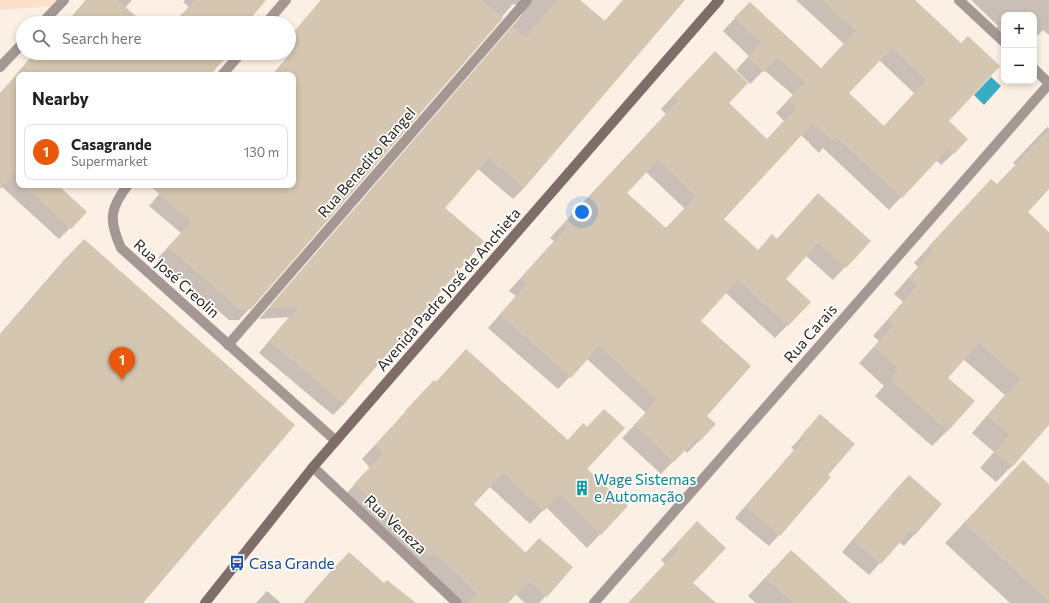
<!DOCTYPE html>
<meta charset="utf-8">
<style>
:root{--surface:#fff;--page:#f2f2f2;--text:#222;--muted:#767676;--line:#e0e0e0;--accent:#ea580c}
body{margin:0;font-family:Commissioner,sans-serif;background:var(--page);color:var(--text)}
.controls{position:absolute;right:12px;top:12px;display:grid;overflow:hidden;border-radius:8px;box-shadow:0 2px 6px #0003}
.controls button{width:36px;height:36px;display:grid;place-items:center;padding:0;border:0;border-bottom:1px solid var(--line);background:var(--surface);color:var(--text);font:20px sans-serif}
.you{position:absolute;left:582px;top:212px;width:14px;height:14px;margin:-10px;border:3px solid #fff;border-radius:50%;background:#1a73e8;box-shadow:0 0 0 6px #1a73e833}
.badge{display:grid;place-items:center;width:26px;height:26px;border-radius:50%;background:var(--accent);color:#fff;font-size:13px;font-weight:700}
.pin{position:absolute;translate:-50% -33px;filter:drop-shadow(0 1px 2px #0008)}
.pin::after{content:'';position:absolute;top:21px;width:14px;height:12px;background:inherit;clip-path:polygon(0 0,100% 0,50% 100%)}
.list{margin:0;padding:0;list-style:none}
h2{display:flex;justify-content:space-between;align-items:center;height:52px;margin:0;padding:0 16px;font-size:17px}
h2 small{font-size:13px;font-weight:400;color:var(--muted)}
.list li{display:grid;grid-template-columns:26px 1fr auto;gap:12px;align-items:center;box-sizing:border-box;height:56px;margin:0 8px 8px;padding:0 8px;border:1px solid var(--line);border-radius:8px}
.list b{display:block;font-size:15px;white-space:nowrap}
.list p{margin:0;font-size:13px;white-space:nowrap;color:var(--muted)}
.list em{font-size:13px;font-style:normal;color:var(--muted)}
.icon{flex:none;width:22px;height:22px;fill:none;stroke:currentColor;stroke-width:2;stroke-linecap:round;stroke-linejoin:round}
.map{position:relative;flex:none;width:1049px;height:603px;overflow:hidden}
.search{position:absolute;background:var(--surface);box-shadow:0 2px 6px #0003;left:16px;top:16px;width:280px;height:44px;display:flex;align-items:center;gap:10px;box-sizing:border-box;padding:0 14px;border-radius:22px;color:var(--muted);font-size:15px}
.panel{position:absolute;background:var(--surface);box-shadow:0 2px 6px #0003;left:16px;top:72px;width:280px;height:116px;border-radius:8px}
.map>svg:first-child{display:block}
.built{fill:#fde0ca}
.water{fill:#39abc5}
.shadow{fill:#0003;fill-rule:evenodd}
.building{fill:#d4c6b0;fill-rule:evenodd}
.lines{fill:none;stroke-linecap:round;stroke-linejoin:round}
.street{stroke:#a49794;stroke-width:10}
.secondary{stroke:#7e6d68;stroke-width:10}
.labels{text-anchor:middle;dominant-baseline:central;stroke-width:3.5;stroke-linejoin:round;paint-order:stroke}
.street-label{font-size:15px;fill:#2c241d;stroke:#fff}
.culture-label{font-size:15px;fill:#0d838f;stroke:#fff;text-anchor:start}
.transit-label{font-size:15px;fill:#164399;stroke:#fff;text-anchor:start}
</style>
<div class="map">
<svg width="1049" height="603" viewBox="0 0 1049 603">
<rect width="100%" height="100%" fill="#fcefe4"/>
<!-- built -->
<path class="built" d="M0 0H60L55 6 0 10Z"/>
<!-- water -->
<path class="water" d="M991 77 1001 86 984 105 974 95Z"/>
<!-- shadow -->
<g class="shadow">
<path d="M86 0H132L125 8 143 23H66Z"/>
<path d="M185 0H265L245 23H174L189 7 183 2Z"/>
<path d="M321 0H578L604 22 623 0H684L524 188 513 199 478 169 444 208 482 242 344 404 333 415 259 353 289 317 259 319 521 16 523 10 520 6 513 4 250 308 239 320H229L158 258 181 233 149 206 167 185H293V75H272L291 53 289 52V38Z"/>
<path d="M796 0H914L947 121 954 153 941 165 936 160 889 210 823 148 819 153 801 135 723 219 757 251 776 240 818 195 869 241 833 280 806 256 785 279 810 302 775 338 726 293 699 321 706 416 700 440 687 453 684 450 661 474 622 438 646 413 587 359 558 389 488 328 516 296 509 291 554 241 550 238 666 114 661 109 702 65 727 104 767 140 784 121 776 113 793 95 764 70 750 84 736 70 749 56 723 31 737 16 821 69 844 44ZM879 60 915 94 883 127 847 93ZM646 172 685 209 665 229 626 193Z"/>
<path d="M971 0H1049V35L1043 30 1034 39V15H1004V35L996 28 998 26Z"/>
<path d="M18 74 19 75V185H56L70 228 59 239 1 186 0 187V93Z"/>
<path d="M1047 127 1049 128V188L1026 212 1049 234V424L1012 466 996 482 980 468 994 452 972 433 1005 395 963 359 946 378 948 430 932 446 875 396 884 386 859 363 879 341 873 336 903 302 894 294 918 267 914 263 976 196 997 185 1016 165 1013 163Z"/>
<path d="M84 240 141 603H0V334L65 259Z"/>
<path d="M421 395 567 441 583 424 585 469 627 506 587 548 546 507 530 524 489 486 472 504 525 553 539 539 546 596 539 603H525L515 594 506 603H459L341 499 370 468 362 459Z"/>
<path d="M820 416 827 475 779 535 769 546 735 518 794 450 791 448Z"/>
<path d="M1023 461 1049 486V603H1010L945 543Z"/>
<path d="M909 476 941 504 904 546 899 542 869 575 842 552 898 487Z"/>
<path d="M697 522 692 583 714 603H629L665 564 661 560Z"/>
<path d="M349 553 395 603H303L333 569Z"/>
<path d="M774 568 848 603H756L748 596Z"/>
<path d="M267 591 281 603H256Z"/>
</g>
<!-- building -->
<g class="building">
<path d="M87 0H117L144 23H67Z"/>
<path d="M195 0H266L247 23H174Z"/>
<path d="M321 0H482L503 18 251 309 240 310 168 247 191 222 149 185H293V75H272L301 42 292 34Z"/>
<path d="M557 0H580L605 21 623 0H685L524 188 488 158 445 208 484 241 344 404 269 341 299 307 269 308 513 26 526 37Z"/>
<path d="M822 0H915L961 43 968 36 1000 66 949 121 968 139 954 154 949 148 902 198 836 137 832 141 813 123 724 219 758 250 772 234 777 239 818 193 871 241 846 268 818 243 786 279 811 302 788 326 738 280 701 321 751 366 707 416 716 424 700 441 697 438 674 462 634 425 657 400 599 346 571 378 500 315 527 283 521 278 566 228 562 225 678 101 673 96 715 51 748 83 729 103 767 139 796 108 788 100 805 82 777 58 764 72 748 57 761 43 734 18 750 2 821 68 856 31ZM892 48 926 80 884 126 849 93ZM658 160 696 196 666 228 627 193Z"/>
<path d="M34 53H230L210 75H19V167L0 189V94Z"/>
<path d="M1049 130V189L1028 212 1049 232V425L1012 467 995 452 1009 435 987 416 1020 379 979 343 948 378 975 401 948 431 890 380 899 369 874 347 894 325 888 319 918 285 909 278 933 251 929 246 991 179 997 184Z"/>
<path d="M23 185H58L87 212 71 229Z"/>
<path d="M84 239 295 425 143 603H0V335Z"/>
<path d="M466 349 568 440 583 423 587 427 604 409 625 428 587 469 628 506 601 535 560 494 544 511 503 473 474 504 526 553 539 538 573 567 547 597 529 581 508 603H468L477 593 433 552 429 556 354 484 383 453 375 445 406 412 405 411 434 380 436 382Z"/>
<path d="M820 414 855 444 828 475 831 477 780 536 746 507 804 439 801 436Z"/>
<path d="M1023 460 1049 484V602L964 523Z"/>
<path d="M909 475 942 504 915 535 910 531 881 564 853 541Z"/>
<path d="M697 521 726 548 693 583 716 603H628L679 549 675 545Z"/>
<path d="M791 550 850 603H793L765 578Z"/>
<path d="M349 552 384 583 387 580 416 603H304Z"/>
</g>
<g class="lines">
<!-- street -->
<g class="street">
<path d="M959 0 1004 42"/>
<path d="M42 23 64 0"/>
<path d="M266 23 286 0"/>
<path d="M0 67 23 43"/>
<path d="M1034 69 1049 83"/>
<path d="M222 75 241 53"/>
<path d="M128 185C109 209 109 221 121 248L336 441"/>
<path d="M228 345 527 0"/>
<path d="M313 467 457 603"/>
<path d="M594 603 1049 84"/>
</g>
<!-- secondary -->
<path class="secondary" d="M205 603 313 467 719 0"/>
</g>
<!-- icons -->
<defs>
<g id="building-bare" transform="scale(1.2)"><path d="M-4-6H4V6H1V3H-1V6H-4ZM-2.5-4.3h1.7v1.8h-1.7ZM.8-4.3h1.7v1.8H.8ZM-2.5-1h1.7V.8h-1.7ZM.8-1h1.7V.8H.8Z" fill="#0f9aa8" stroke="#fff" stroke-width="2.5" paint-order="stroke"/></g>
<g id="bus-bare" transform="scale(1.2)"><path d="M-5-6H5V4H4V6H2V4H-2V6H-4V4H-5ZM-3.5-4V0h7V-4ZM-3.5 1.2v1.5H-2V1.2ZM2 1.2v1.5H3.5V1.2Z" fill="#1a4fb4" stroke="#fff" stroke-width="2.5" paint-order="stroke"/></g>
</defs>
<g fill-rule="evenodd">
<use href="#building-bare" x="582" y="488"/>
<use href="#bus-bare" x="237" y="563"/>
</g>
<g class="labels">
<!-- street labels -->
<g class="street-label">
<text transform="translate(366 162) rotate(-49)">Rua Benedito Rangel</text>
<text transform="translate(177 278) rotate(42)">Rua José Creolin</text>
<text transform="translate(448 289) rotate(-49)">Avenida Padre José de Anchieta</text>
<text transform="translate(810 333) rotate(-49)">Rua Carais</text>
<text transform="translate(396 524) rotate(43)">Rua Veneza</text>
</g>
<!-- culture labels -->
<g class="culture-label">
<text x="594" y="479">Wage Sistemas<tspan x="594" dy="17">e Automação</tspan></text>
</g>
<!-- transit labels -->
<g class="transit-label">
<text x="249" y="563">Casa Grande</text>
</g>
</g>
</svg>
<div class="controls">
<button>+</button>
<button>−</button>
</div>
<div class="you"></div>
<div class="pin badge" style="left:122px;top:380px">1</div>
<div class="search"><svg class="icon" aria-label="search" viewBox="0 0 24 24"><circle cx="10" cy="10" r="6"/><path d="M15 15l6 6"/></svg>Search here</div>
<section class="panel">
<h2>Nearby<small></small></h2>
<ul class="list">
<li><span class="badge">1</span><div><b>Casagrande</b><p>Supermarket</p></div><em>130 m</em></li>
</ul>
</section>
</div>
